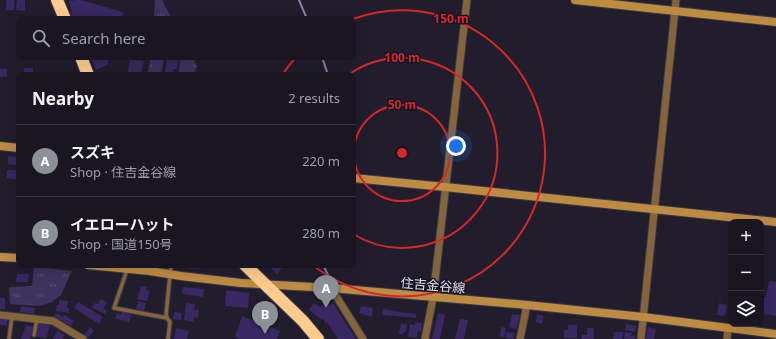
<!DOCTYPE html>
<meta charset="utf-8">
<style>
:root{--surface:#191622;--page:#26232f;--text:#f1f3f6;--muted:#9f9fa5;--line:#373540;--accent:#8c9099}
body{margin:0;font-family:"Noto Sans","Noto Sans JP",sans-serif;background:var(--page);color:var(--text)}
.controls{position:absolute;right:12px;bottom:12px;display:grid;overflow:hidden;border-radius:8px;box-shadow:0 4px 16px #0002}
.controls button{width:36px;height:36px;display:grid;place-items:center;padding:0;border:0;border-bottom:1px solid var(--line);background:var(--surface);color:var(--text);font:20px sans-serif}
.you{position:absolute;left:456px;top:146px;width:14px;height:14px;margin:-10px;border:3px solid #fff;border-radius:50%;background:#1a73e8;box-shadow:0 0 0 6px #1a73e833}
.badge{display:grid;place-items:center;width:26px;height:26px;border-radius:50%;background:var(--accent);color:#fff;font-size:13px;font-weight:700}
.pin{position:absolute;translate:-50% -33px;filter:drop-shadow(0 1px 2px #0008)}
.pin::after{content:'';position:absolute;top:21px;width:14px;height:12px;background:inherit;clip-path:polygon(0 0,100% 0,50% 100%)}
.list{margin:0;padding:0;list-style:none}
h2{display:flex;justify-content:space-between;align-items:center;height:52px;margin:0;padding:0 16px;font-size:17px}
h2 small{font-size:13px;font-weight:400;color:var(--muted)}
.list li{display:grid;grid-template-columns:26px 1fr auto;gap:12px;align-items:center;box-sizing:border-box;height:72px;padding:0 16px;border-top:1px solid var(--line)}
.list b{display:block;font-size:15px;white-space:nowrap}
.list p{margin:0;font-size:13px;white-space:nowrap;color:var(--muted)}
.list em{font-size:13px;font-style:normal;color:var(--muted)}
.icon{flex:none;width:22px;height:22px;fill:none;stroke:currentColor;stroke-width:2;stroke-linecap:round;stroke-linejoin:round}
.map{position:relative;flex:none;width:776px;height:339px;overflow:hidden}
.search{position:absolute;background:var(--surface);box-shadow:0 4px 16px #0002;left:16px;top:16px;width:340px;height:44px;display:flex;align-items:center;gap:10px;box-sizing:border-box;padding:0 14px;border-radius:8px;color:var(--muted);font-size:15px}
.panel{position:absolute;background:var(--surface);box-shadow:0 4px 16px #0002;left:16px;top:72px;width:340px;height:196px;border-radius:8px}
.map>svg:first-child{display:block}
.grass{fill:url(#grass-tufts)}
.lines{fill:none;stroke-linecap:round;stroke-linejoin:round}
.stream{stroke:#8a7ead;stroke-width:2}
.building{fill:#392862}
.lane-casing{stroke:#3c3848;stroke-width:5.5}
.street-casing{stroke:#3c3848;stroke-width:9}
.secondary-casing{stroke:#3c3848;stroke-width:10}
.highway-casing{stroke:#3c3848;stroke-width:14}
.lane{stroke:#84643a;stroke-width:3.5}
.street{stroke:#84643a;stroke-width:7}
.secondary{stroke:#be8b43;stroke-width:8}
.highway{stroke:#fccc8e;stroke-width:12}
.ring{fill:none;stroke:#d62828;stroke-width:2}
.labels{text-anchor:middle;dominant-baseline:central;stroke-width:3;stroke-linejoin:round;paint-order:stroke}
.street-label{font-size:13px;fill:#e3e1ec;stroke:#171423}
.centre{fill:#d62828;stroke:#171423;stroke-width:2}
.ring-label{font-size:12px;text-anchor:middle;font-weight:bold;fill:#d62828;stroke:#171423;stroke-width:3;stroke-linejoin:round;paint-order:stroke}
</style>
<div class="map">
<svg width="776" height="339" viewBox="0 0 776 339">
<defs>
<pattern id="grass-tufts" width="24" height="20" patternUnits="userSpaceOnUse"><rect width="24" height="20" fill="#3e325f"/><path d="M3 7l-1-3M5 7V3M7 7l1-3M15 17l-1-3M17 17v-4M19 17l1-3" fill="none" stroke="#5a4f76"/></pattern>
</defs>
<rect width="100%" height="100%" fill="#211d2d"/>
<!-- grass -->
<g class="grass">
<path d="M155 0H162L172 19H154Z"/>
<path d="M151 57H192L197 66 194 75H178L180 61 164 58 161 75H147Z"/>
<path d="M34 267 72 271 61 295 52 302 40 306 10 304 9 287 32 286Z"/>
</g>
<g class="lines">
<!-- stream -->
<g class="stream">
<path d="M299 0 307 19"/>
<path d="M322 57 328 75"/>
<path d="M323 265 331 281"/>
</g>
</g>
<!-- building -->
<g class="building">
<rect x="6" y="0" width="8" height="10"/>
<path d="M17 0H25V11L16 10Z"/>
<path d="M77 0H80L123 12 124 19H90L73 18 69 1Z"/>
<path d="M91 57H106L109 64 96 70Z"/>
<path d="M130 59 144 61 141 74 128 72Z"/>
<path d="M167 59 178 61 177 69H173L172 74 170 75H167L165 73Z"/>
<rect x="24" y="68" width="9" height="7"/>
<rect x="0" y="69" width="7" height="8"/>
<path d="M8 156 18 157 17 165 8 164Z"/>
<path d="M7 170H17L16 179 7 178Z"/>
<path d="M177 265H202L201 269 177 268Z"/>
<path d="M267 265H279L282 268 277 274Z"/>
<path d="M17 274H29L28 282H16Z"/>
<path d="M769 281 776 282V316L764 314V310H761V297H766Z"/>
<path d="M141 286 147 287 146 290 150 291 147 301 137 299Z"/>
<path d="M183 287 204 289 203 297 182 294Z"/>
<path d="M226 290 249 293 248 308 225 306Z"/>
<rect x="0" y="298" width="5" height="11"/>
<path d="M100 299 107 302 104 309 107 310 105 314 92 308 94 303 98 304Z"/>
<path d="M59 300 68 301 67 308H69V313L56 311 57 305H59Z"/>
<path d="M138 301 146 303 144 311 136 309Z"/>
<path d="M78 302 103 317 99 324 74 308Z"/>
<path d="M327 302 329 305 333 303 356 339H338L328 323 326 324 323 319 322 320 309 310 314 303 320 307Z"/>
<path d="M186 303 195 304 194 310H199L198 318 194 317 193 322 184 320Z"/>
<path d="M719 303 727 305 725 316 717 315Z"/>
<path d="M21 306 35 308 34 314 20 312Z"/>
<path d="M361 306 373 308 372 317 359 313Z"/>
<path d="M383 309 391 310 392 311 416 314V318L382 315Z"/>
<path d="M122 311 132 314 129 323 115 318 117 313 121 315Z"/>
<path d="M174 312 182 313 181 320 173 319Z"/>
<path d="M56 313 63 317 64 315 74 321 71 326 54 317Z"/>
<path d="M438 313 445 315 440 339H432Z"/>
<path d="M512 314 520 315 516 329 509 327Z"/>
<path d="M537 314 544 316 542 324 536 322Z"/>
<path d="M242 316 280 331 277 339H239L235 337Z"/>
<path d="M0 319 7 320V326L0 325Z"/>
<path d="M460 319 468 320 464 339H455Z"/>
<path d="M415 322 422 323 421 332 418 331 417 338 408 337 410 324 415 325Z"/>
<path d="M40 323 50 326 46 339 36 336Z"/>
<path d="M401 323 407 325 406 332H404L403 335 399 334Z"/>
<path d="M626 324 636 326 635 332 625 330Z"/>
<path d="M26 325 34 327 30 339H21Z"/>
<path d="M568 325H577V338H564V330H568Z"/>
<path d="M90 327 94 331 88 338 84 335Z"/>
<path d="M501 327 506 328 504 337H500Z"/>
<path d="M648 327 656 329 654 339H646Z"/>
<path d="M176 328 189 331 187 339H174Z"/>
<path d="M587 328H594V339H582V335H587Z"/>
<path d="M57 331 65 335 62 339H53Z"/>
<path d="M506 332 515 333 513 339 506 338Z"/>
<path d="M614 332H623L622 339H613Z"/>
<path d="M625 332 632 333 631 336H635V339H624Z"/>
</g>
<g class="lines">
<!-- lane casing -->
<g class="lane-casing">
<g id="lane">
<path d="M127 270 114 308 167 318 166 315 171 265"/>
<path d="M167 318 170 322 168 339"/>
<path d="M34 335 37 319"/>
<path d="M9 339 12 316"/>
</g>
</g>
<!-- street casing -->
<g class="street-casing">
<g id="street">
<path d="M331 288 363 339"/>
<path d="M0 315 53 321 83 339"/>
<path d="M425 339 433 298 467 0"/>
<path d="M520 339 527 305"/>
<path d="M641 339 676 0"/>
<path d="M727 339 728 328"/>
</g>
</g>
<!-- secondary casing -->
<g class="secondary-casing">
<g id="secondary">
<path d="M575 0 776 22"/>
<path d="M0 146 19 148"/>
<path d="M353 178 445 187 776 222"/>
<path d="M0 257 19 258"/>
<path d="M88 265 150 271 181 276 241 283 331 288 527 305 643 317 776 334"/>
</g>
</g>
<!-- highway casing -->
<g class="highway-casing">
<g id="highway">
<path d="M57 0 65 19"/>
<path d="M81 57 88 75"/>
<path d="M245 265 303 321 318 339"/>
</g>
</g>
<!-- lane -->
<use href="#lane" class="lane"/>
<!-- street -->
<use href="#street" class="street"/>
<!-- secondary -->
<use href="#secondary" class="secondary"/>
<!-- highway -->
<use href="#highway" class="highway"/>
</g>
<!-- distance rings -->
<g class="ring">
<circle cx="402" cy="153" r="48"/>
<path d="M348 75A95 95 0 1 1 353 234"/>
<path d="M283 74A143 143 0 0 1 296 57M353 19A143 143 0 1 1 314 266"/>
</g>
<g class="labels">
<!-- street labels -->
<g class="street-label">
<text transform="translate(433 285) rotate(5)">住吉金谷線</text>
</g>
</g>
<circle cx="402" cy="153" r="6" class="centre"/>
<g class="ring-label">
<text x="451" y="23">150 m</text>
<text x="402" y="62">100 m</text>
<text x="402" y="109">50 m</text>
</g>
</svg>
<div class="controls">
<button>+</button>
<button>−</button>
<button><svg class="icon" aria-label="layers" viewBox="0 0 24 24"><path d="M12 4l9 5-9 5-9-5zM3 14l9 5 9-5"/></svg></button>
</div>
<div class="you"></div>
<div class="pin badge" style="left:326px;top:308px">A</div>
<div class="pin badge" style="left:265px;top:334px">B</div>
<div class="search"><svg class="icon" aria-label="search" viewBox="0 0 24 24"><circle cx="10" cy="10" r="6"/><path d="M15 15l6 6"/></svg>Search here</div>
<section class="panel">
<h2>Nearby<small>2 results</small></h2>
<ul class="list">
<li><span class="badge">A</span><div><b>スズキ</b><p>Shop · 住吉金谷線</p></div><em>220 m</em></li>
<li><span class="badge">B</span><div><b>イエローハット</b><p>Shop · 国道150号</p></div><em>280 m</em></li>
</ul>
</section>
</div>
